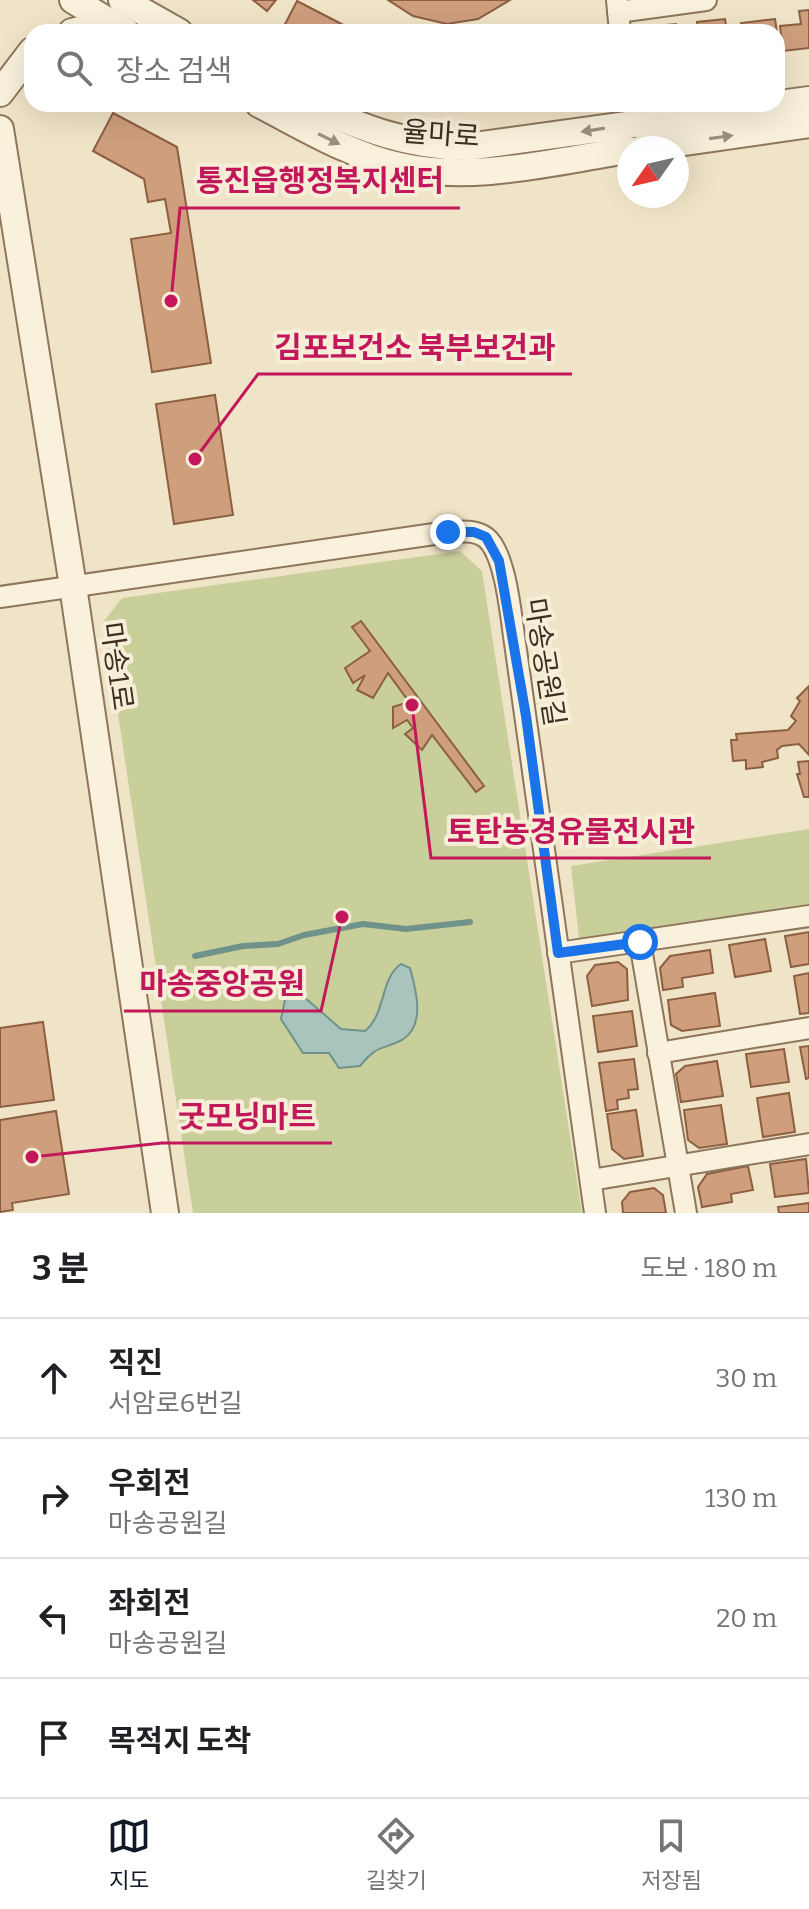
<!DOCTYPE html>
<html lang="ko">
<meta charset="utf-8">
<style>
:root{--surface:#fff;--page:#f6f6f6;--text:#202124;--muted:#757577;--line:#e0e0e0;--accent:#111827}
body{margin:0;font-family:Bitter,"Noto Sans KR",serif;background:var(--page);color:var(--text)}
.compass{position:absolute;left:617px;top:136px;width:72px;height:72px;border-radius:50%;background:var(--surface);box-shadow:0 8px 32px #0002;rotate:236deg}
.stop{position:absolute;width:24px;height:24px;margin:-18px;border:6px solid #1a73e8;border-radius:50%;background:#fff}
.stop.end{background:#1a73e8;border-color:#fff;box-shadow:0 2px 8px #0008}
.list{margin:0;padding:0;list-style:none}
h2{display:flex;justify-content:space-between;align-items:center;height:104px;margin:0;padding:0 32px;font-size:34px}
h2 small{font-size:26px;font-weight:400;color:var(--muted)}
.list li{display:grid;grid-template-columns:52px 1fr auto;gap:24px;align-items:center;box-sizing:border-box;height:120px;padding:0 32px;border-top:2px solid var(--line)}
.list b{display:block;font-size:30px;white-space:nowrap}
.list p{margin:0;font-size:26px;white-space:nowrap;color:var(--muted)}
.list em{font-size:26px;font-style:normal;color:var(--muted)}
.icon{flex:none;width:44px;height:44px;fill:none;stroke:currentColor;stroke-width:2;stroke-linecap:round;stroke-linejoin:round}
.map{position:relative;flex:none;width:809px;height:1213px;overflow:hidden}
.search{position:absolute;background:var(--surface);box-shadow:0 8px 32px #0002;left:24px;right:24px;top:24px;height:88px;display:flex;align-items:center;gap:20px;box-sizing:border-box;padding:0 28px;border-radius:24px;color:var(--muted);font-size:30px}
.sheet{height:584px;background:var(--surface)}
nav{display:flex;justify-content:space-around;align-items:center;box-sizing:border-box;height:112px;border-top:2px solid var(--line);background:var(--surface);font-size:22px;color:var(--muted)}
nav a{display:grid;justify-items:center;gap:4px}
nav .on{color:var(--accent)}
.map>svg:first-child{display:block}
.green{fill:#c9cf9b}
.water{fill:#a9c4bc;stroke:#6f938a;stroke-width:2}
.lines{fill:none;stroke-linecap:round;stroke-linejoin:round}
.stream{stroke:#6f938a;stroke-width:6}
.building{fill:#cf9f7d;stroke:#8d5f41;stroke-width:2}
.minor-casing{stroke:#8d765c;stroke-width:24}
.tertiary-casing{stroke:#8d765c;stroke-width:30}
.minor{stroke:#faf1dc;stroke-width:20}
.tertiary{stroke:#faf1dc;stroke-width:26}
.oneway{fill:#9c907e}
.route{stroke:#1a73e8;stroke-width:10}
.labels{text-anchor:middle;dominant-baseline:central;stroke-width:8;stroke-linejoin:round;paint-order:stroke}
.street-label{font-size:28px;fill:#3d2e20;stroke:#f7eed8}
.leader{fill:none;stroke:#c2185b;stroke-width:3}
.callout-dot{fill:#c2185b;stroke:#f7eed8;stroke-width:3}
.callout-label{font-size:30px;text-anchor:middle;font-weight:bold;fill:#c2185b;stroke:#f7eed8;stroke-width:8;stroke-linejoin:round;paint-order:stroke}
</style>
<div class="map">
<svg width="809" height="1213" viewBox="0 0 809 1213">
<rect width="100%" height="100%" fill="#f0e4c8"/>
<!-- green -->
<g class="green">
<path d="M460 551 482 571 582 1213H193L104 621 122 598Z"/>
<path d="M809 829V904L579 939 571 866Z"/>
</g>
<!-- water -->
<path class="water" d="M401 964 410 968C416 989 426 1026 402 1040 380 1051 378 1044 360 1066L339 1068 329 1053H303L281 1019 285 1000 291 991 296 990 341 1029 365 1031C386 1014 380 978 401 964Z"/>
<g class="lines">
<!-- stream -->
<path class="stream" d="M195 956 243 946 278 944 304 935 363 924 406 929 470 922"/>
</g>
<!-- building -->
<g class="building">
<path d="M253 0H276L267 11Z"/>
<path d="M388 0H510L478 19 447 24 413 16Z"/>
<path d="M297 1 357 32H281Z"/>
<path d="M809 10V48L783 51 780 26 801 24 799 11Z"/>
<path d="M725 19 727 32H698L697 22Z"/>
<path d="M775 19 777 32H730V28L742 27 741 23Z"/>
<path d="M676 24 677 32H641L644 27Z"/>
<path d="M113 113 177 147 211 363 152 372 131 239 171 233 165 199 148 202 144 179 93 151Z"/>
<path d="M215 395 233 515 174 524 156 404Z"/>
<path d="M361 621 484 786 476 792 432 735 422 750 405 734 413 728 407 720 393 728V707L409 702 388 673 373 698 357 690 365 675 353 683 345 668 370 651 352 627Z"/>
<path d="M809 686V755L799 744 782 746 777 750 778 758 762 762 763 767 746 769V760L733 761 731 740H737L736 734 788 730 796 721 791 716 800 701 797 698Z"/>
<path d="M809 761V797H804L797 774H800L798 762Z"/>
<path d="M809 932V964L791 967 785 936Z"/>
<path d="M765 939 771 971 735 977 729 945Z"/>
<path d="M710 950 713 973 682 978 683 987 663 990 660 968 670 956Z"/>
<path d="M618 962 627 969 628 1000 592 1006 587 976 595 965Z"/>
<path d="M809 973V1013L800 1014 794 976Z"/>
<path d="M715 993 720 1026 682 1031 671 1025 668 1000Z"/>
<path d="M632 1011 637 1046 598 1052 593 1016Z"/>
<path d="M43 1022 54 1100 0 1107V1028Z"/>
<path d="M809 1046V1078L806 1079 800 1047Z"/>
<path d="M784 1049 789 1082 751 1087 746 1054Z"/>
<path d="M634 1059 638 1089 628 1090 629 1098 617 1100 618 1109 606 1111 599 1063Z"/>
<path d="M717 1061 723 1096 681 1102 676 1074 685 1066Z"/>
<path d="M789 1093 795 1132 763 1137 757 1098Z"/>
<path d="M721 1105 727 1144 699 1148 688 1140 684 1110Z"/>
<path d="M636 1110 643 1156 624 1159 612 1149 607 1114Z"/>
<path d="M56 1111 69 1194 12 1203 13 1210 0 1212V1120Z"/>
<path d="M806 1159 809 1193 775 1197 770 1164Z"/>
<path d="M748 1166 753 1190 731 1194 732 1202 702 1207 698 1187 707 1174Z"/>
<path d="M654 1188 663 1195 666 1213H623L622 1202 630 1192Z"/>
<path d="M809 1203V1213H779L778 1207Z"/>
</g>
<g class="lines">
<!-- minor casing -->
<g class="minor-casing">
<g id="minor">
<path d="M617 0 620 32"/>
<path d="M618 12 706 0"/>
<path d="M0 597 448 532C460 532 474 529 485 537 506 552 511 618 515 643L595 1213"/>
<path d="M640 942 686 1213"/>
<path d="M558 953 809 916"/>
<path d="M658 1053 809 1028"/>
<path d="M591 1180 809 1144"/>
</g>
</g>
<!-- tertiary casing -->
<g class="tertiary-casing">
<g id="tertiary">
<path d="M73 0 126 32"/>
<path d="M122 0 179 32"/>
<path d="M72 32 110 23"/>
<path d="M0 93 32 51"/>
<path d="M259 104C304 127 349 155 399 166 474 183 555 161 629 150"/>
<path d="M311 104C363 129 409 146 467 147L809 100"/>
<path d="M0 129 73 586 165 1213"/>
<path d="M643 148 809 124"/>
</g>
</g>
<!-- minor -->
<use href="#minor" class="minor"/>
<!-- tertiary -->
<use href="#tertiary" class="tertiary"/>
</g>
<!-- one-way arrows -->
<defs><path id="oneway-solid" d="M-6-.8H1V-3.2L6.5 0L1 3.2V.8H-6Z" transform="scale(2)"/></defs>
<g class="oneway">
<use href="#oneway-solid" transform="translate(593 130) rotate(171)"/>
<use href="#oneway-solid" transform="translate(721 137) rotate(-8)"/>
<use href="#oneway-solid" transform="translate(329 139) rotate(26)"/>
</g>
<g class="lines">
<!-- route -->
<path class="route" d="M448 532H474L486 537 499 561 526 716 558 953 640 942"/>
</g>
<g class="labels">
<!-- street labels -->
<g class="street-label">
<text transform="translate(441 134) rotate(4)">율마로</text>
<text transform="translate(545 662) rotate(81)">마송공원길</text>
<text transform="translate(117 666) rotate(82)">마송1로</text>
</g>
</g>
<!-- callouts -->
<path class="leader" d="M171 301L180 208H460M195 459L258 374H572M412 705L431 858H711M342 917L321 1011H124M32 1157L162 1143H332"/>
<g class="callout-dot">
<circle cx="171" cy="301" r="8"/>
<circle cx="195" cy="459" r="8"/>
<circle cx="412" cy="705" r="8"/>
<circle cx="342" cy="917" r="8"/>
<circle cx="32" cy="1157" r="8"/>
</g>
<g class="callout-label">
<text x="320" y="191">통진읍행정복지센터</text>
<text x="415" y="358">김포보건소 북부보건과</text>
<text x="571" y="842">토탄농경유물전시관</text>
<text x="222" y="994">마송중앙공원</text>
<text x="247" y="1127">굿모닝마트</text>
</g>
</svg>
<svg class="compass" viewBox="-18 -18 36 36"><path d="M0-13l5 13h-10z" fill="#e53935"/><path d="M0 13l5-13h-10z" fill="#757577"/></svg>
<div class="stop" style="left:640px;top:942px"></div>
<div class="stop end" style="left:448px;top:532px"></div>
<div class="search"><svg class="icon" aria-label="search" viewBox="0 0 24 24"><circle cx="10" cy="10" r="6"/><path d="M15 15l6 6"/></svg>장소 검색</div>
</div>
<section class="sheet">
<h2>3 분<small>도보 · 180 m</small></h2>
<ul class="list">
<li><svg class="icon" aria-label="ahead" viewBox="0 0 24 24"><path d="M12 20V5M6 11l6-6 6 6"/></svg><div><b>직진</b><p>서암로6번길</p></div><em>30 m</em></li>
<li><svg class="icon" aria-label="right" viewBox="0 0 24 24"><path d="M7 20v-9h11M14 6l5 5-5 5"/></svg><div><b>우회전</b><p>마송공원길</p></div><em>130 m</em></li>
<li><svg class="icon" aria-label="left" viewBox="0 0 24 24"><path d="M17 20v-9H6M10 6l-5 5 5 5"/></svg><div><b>좌회전</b><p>마송공원길</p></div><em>20 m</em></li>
<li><svg class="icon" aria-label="arrive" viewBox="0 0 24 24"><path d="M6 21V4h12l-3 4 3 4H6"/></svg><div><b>목적지 도착</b></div></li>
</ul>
</section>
<nav>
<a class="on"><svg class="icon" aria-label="map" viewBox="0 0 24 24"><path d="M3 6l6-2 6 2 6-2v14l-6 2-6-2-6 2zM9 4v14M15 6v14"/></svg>지도</a>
<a><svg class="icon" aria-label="directions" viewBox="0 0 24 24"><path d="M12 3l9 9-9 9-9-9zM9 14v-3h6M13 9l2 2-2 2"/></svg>길찾기</a>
<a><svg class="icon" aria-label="saved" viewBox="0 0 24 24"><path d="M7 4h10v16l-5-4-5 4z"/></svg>저장됨</a>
</nav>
